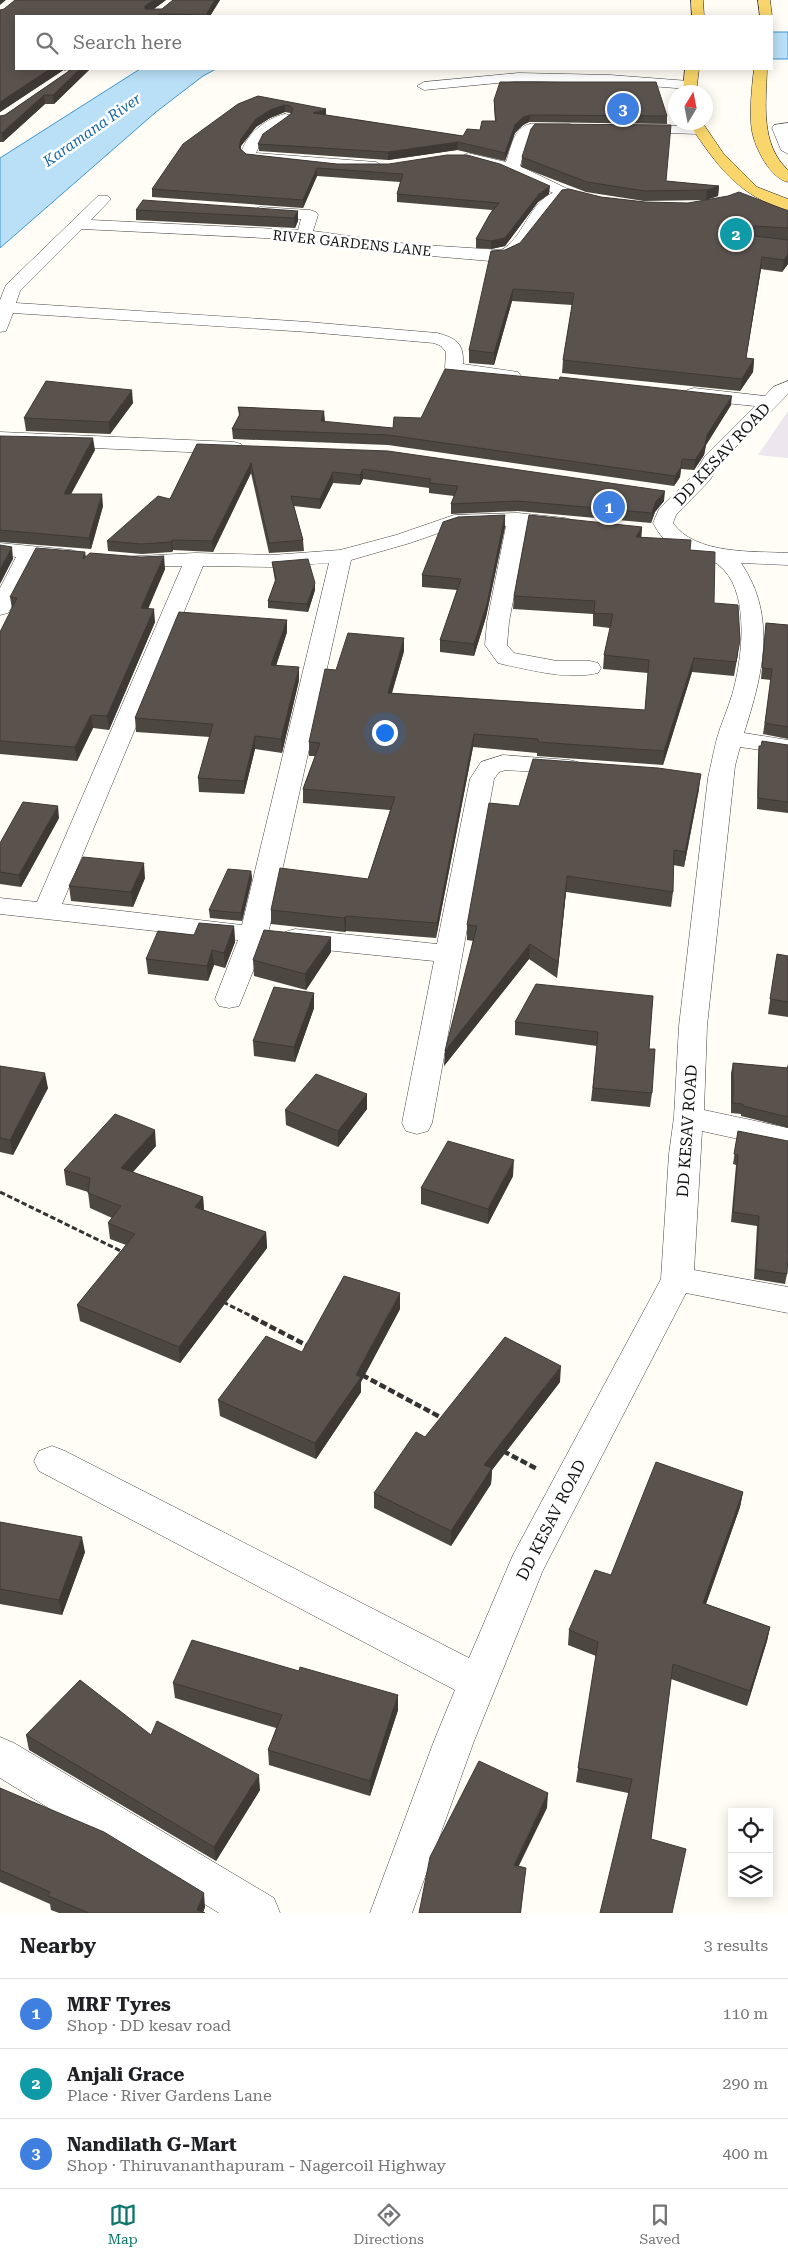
<!DOCTYPE html>
<meta charset="utf-8">
<style>
:root{--surface:#fff;--page:#f6f6f6;--text:#202124;--muted:#757577;--line:#e0e0e0;--accent:#0f766e}
body{margin:0;font-family:"Roboto Serif",serif;background:var(--page);color:var(--text)}
.controls{position:absolute;right:15px;bottom:15px;display:grid;overflow:hidden;border-radius:0px;box-shadow:0 2px 12px #0003}
.controls button{width:45px;height:45px;display:grid;place-items:center;padding:0;border:0;border-bottom:1px solid var(--line);background:var(--surface);color:var(--text);font:25px sans-serif}
.compass{position:absolute;left:668px;top:85px;width:45px;height:45px;border-radius:50%;background:var(--surface);box-shadow:0 2px 12px #0003;rotate:10deg}
.you{position:absolute;left:384px;top:732px;width:18px;height:18px;margin:-12px;border:4px solid #fff;border-radius:50%;background:#1a73e8;box-shadow:0 0 0 8px #1a73e833}
.badge{display:grid;place-items:center;width:32px;height:32px;border-radius:50%;background:var(--accent);color:#fff;font-size:16px;font-weight:700}
.pin{position:absolute;translate:-50% -50%;border:2px solid #fff;box-shadow:0 1px 5px #0006}
.list{margin:0;padding:0;list-style:none}
h2{display:flex;justify-content:space-between;align-items:center;height:65px;margin:0;padding:0 20px;font-size:21px}
h2 small{font-size:16px;font-weight:400;color:var(--muted)}
.list li{display:grid;grid-template-columns:32px 1fr auto;gap:15px;align-items:center;box-sizing:border-box;height:70px;padding:0 20px;border-top:1px solid var(--line)}
.list b{display:block;font-size:19px;white-space:nowrap}
.list p{margin:0;font-size:16px;white-space:nowrap;color:var(--muted)}
.list em{font-size:16px;font-style:normal;color:var(--muted)}
.icon{flex:none;width:28px;height:28px;fill:none;stroke:currentColor;stroke-width:2;stroke-linecap:round;stroke-linejoin:round}
.map{position:relative;flex:none;width:788px;height:1913px;overflow:hidden}
.search{position:absolute;background:var(--surface);box-shadow:0 2px 12px #0003;left:15px;right:15px;top:15px;height:55px;display:flex;align-items:center;gap:12px;box-sizing:border-box;padding:0 18px;border-radius:0px;color:var(--muted);font-size:19px}
.sheet{height:275px;background:var(--surface)}
nav{display:flex;justify-content:space-around;align-items:center;box-sizing:border-box;height:70px;border-top:1px solid var(--line);background:var(--surface);font-size:14px;color:var(--muted)}
nav a{display:grid;justify-items:center;gap:2px}
nav .on{color:var(--accent)}
.map>svg:first-child{display:block}
.industrial{fill:#eee6ef}
.water{fill:#b9e0f7;stroke:#3f96cf}
.lines{fill:none;stroke-linecap:round;stroke-linejoin:round}
.minor-casing{stroke:#444;stroke-width:1}
.primary-casing{stroke:#222;stroke-width:1}
.path-far2{stroke:#333;stroke-width:2;stroke-dasharray:2.5 1;stroke-linecap:butt}
.path-far1{stroke:#333;stroke-width:3;stroke-dasharray:5.5 2.5;stroke-linecap:butt}
.path{stroke:#333;stroke-width:4.5;stroke-dasharray:7 3;stroke-linecap:butt}
.minor{fill:#fff;fill-rule:evenodd}
.primary{fill:#f9d66b;fill-rule:evenodd}
.wall{fill:#4d4742}
.shaded-wall{fill:#3f3936}
.building{fill:#5a524d;stroke:#3f3936}
.labels{text-anchor:middle;dominant-baseline:central;stroke-width:5;stroke-linejoin:round;paint-order:stroke}
.far-street-label{font-size:14px;fill:#111;stroke:#fff}
.far-water-label{font-size:15px;font-style:italic;fill:#1768a6;stroke:#fff}
.street-label{font-size:16px;fill:#111;stroke:#fff}
</style>
<div class="map">
<svg width="788" height="1913" viewBox="0 0 788 1913">
<rect width="100%" height="100%" fill="#fffdf5"/>
<!-- industrial -->
<path class="industrial" d="M788 411V458L758 455Z"/>
<!-- water -->
<g class="water">
<rect x="772" y="32" width="16" height="27"/>
<path d="M140 69H216L203 76 156 112 0 248V158Z"/>
</g>
<g class="lines">
<!-- minor casing -->
<g class="minor-casing">
<g id="minor">
<path d="M519 73 610 75 689 81 696 85 689 89 610 83 519 81 424 90 417 86 424 82Z"/>
<path d="M285 114 290 115 292 118 290 121 262 140 256 153 376 162 383 166 376 170 252 161 247 160 241 154C245 135 266 118 285 114Z"/>
<path d="M788 123V154L781 150 772 128 774 125Z"/>
<path d="M530 124H570L577 128 570 132H534L529 137 520 166 572 191 602 198 605 201 602 204 597 206 567 199 560 200 551 209 518 254 504 260 490 261 408 254 304 240 82 229 20 291 16 303 308 322 437 333C456 338 464 343 463 364L518 372 521 376 518 380 512 381 448 372 445 368 446 352 441 346 434 343 308 332 13 313 6 331 0 332V300L6 285 98 196H108L111 199 91 220 298 230 301 219 260 217 255 215 252 212 255 209 260 207 310 210 316 212 318 215 313 231 408 244 501 250C523 239 530 201 553 193L507 171 463 160 461 157 468 153 506 162C511 148 513 128 530 124Z"/>
<path d="M633 125 699 126 706 130 699 134 628 132 626 129 628 126Z"/>
<path d="M788 381V394L720 463 710 480 676 515 673 523C695 555 754 551 788 553V565L741 563C778 617 762 676 744 733L788 740V754L740 747 735 766 707 1026 704 1110 788 1128V1150L702 1131 694 1270 788 1287V1313L686 1293 543 1570 474 1741 412 1913H370L434 1741 455 1690 39 1471 34 1461 39 1451 52 1446 65 1451 469 1658 513 1555 661 1279 669 1154 674 1117 679 1026 708 778C711 765 714 750 717 738 721 724 728 709 732 695 742 661 750 598 724 570 708 552 681 554 664 539 659 534 656 528 653 523L659 509 695 473 705 456 755 406 694 400 687 398 685 394 687 390 694 388 765 396 773 387Z"/>
<path d="M0 432 234 442 241 444 244 448 241 452 234 454 0 444Z"/>
<path d="M518 513 565 518 572 520 575 524 572 528 565 530 527 526 509 622 507 645 514 653 557 661H590L598 663 601 668 598 673C568 680 536 671 506 665L498 663 485 645 487 622 506 526 456 527 410 543 351 560 268 934 239 1006 229 1008 219 1006 215 999 238 940 0 914V898L37 902 182 566 128 567 121 565 117 561 121 557 195 553 272 555 340 550 396 535 454 515ZM329 563 242 925 62 904 203 566 272 567Z"/>
<path d="M0 543 71 550 78 552 82 556 78 560 71 562 36 559 11 608 8 613 0 615V588L16 557 0 555Z"/>
<path d="M503 755 569 760 578 762 581 767 578 772 569 774 506 770 499 772 494 779 432 1123 428 1131 417 1134 406 1131 402 1123 434 961 295 947 285 944 281 938 285 932 295 929 437 944 470 779 481 762Z"/>
<path d="M0 1737 14 1743 274 1898 280 1913H219L0 1778Z"/>
</g>
</g>
<!-- primary casing -->
<g class="primary-casing">
<g id="primary">
<path d="M691 0H703L704 16H692Z"/>
<path d="M758 0H770L772 16V17L760 16Z"/>
<path d="M685 69H699L696 92H683Z"/>
<path d="M754 69H767C766 104 760 144 788 170V182C770 178 755 148 752 131 749 115 752 85 754 69Z"/>
<path d="M688 122H702L723 153 757 187 788 199V210C738 197 715 163 688 122Z"/>
</g>
</g>
<!-- path-far2 -->
<path class="path-far2" d="M57 69 74 70"/>
<!-- path-far1 -->
<g class="path-far1">
<path d="M0 1192 123 1252"/>
<path d="M223 1302 255 1318"/>
</g>
<!-- path -->
<g class="path">
<path d="M252 1317 308 1346"/>
<path d="M362 1375 442 1418"/>
<path d="M503 1451 537 1469"/>
</g>
<!-- minor -->
<use href="#minor" class="minor"/>
<!-- primary -->
<use href="#primary" class="primary"/>
</g>
<!-- wall -->
<g class="wall">
<path d="M166 0 154 9H162L173 0H220L210 16H16V69H65L0 112V10Z"/>
<path d="M72 69H90L54 104H45L3 142H0V116L5 115Z"/>
<path d="M258 96 326 115 463 136 480 130 495 121 494 108V100L667 116V124L529 122 523 125 515 133 505 161 457 150 388 160 259 151 258 144 291 114 290 113 285 112 270 118 256 127 241 146V149L246 154 337 164 549 194 538 202 505 246 491 249 476 248V239L492 210 397 202V194L400 182 317 176 303 208 152 197V189Z"/>
<path d="M522 157 666 181 719 186 718 196 706 200 644 201 586 192 521 167Z"/>
<path d="M601 197 645 202 788 211V264L782 272 761 269 746 358 754 359 753 372 740 391 562 373 563 360 572 305 512 301 494 365 469 363V350L505 250 520 243Z"/>
<path d="M136 210 298 211V221L295 228 136 220Z"/>
<path d="M133 403 110 434 26 431 24 418Z"/>
<path d="M731 405 706 445 704 455 694 470 681 469 680 477 674 486 388 445 233 439 232 429 239 416 238 407 324 411V422L393 428 421 418Z"/>
<path d="M0 436 95 450 71 494 103 506 91 549 0 542Z"/>
<path d="M197 444 664 501 655 512 651 523 518 511 451 514V504L454 496 429 493V488L363 479 360 485 333 483 320 509 294 506 303 540 304 551 269 553 251 473 213 552 173 550 172 552 142 554 108 551 107 541 170 499Z"/>
<path d="M505 527 486 617 474 656 440 652V640L457 590 422 587V575Z"/>
<path d="M642 527 641 537 690 550 714 603 738 654 734 676 692 672 663 765 537 756V753L473 747 436 938 346 931 345 932 271 924V910L368 879 390 810 303 803V789L315 756H309V742L336 670 404 651 392 693 645 710 648 673 603 669 604 655 610 628 593 626V614L513 609 514 596Z"/>
<path d="M85 552 86 557H141L165 569 148 608 155 622 109 730 93 728 77 761 0 754V632L12 609 10 597Z"/>
<path d="M272 562 315 590 308 612 268 608V601L275 581 273 569Z"/>
<path d="M287 620V632L276 666 299 680 282 753 255 749 244 794 199 792 198 778 210 737 136 732 135 718Z"/>
<path d="M766 623 788 625V739L763 734 771 680 761 679Z"/>
<path d="M788 745V813L757 809 758 757 759 746Z"/>
<path d="M699 789 684 867 673 865V892L671 907 566 892 557 978 529 959 444 1066 473 941 467 940V925L519 806Z"/>
<path d="M59 818 21 887 0 884V843Z"/>
<path d="M251 871 252 879 242 921 210 918 209 910Z"/>
<path d="M145 878 133 907 71 901 69 886Z"/>
<path d="M234 926 235 942 225 968 214 965 208 981 148 974 146 959 194 935Z"/>
<path d="M331 952 306 990 254 976 253 960Z"/>
<path d="M777 954 788 956V1017L768 1014Z"/>
<path d="M314 993V1008L295 1062 254 1056 253 1041Z"/>
<path d="M653 996 649 1049 652 1093 650 1107 591 1101 597 1046 515 1035V1022Z"/>
<path d="M733 1063 787 1068 788 1064V1128L741 1116V1114L731 1113V1073Z"/>
<path d="M0 1066 48 1088 13 1155 0 1152Z"/>
<path d="M367 1094V1109L338 1147 286 1125 285 1110Z"/>
<path d="M738 1131 787 1274 785 1284 754 1279 757 1226 731 1222 736 1165 733 1164Z"/>
<path d="M156 1146 133 1172 203 1197 204 1210 266 1232 267 1248 180 1363 80 1321 77 1305 126 1245 110 1239 108 1223 112 1218 90 1208 88 1192 66 1185 64 1170Z"/>
<path d="M513 1176 488 1224 421 1204V1188Z"/>
<path d="M400 1309 361 1382V1392L316 1459 220 1416 218 1400 302 1352Z"/>
<path d="M560 1382 492 1470 491 1484 451 1546 374 1508V1493L425 1437Z"/>
<path d="M743 1492 740 1507 706 1604 770 1627 767 1641 747 1706 671 1679 651 1839 672 1913 628 1793 576 1782 596 1656 568 1645 569 1630 611 1575Z"/>
<path d="M0 1522 85 1552 62 1615 0 1604Z"/>
<path d="M299 1671 398 1710 370 1796 269 1765 268 1750 276 1728 175 1698 173 1683Z"/>
<path d="M26 1735H151L260 1790 216 1861 29 1750Z"/>
<path d="M0 1788 205 1907 203 1912 205 1913H59L51 1910 50 1904 0 1882Z"/>
</g>
<!-- shaded-wall -->
<g class="shaded-wall">
<path d="M0 0H6L0 5Z"/>
<path d="M154 0H166L146 14V16L145 6Z"/>
<path d="M215 0H220L210 16H206V15Z"/>
<path d="M50 69H65L0 112V102Z"/>
<path d="M80 69H90L54 104 53 95Z"/>
<path d="M44 95 45 104 3 142 2 133Z"/>
<path d="M285 105V112L270 118 256 127 241 146 240 155 239 148 241 139 256 119 270 110Z"/>
<path d="M326 109V116L313 113Z"/>
<path d="M530 115 529 122 523 125 515 133 505 161V153L515 125 523 117Z"/>
<path d="M458 142 457 150 388 160V152Z"/>
<path d="M317 168V176L303 208V200Z"/>
<path d="M550 186 549 194 538 202 505 246 491 249V241L539 194Z"/>
<path d="M719 186 718 196 706 200 707 190Z"/>
<path d="M298 211V221L295 228 294 218Z"/>
<path d="M788 254V264L782 272 784 260Z"/>
<path d="M762 257 761 269 744 371 746 358Z"/>
<path d="M513 289 512 301 494 365V353Z"/>
<path d="M754 359 753 372 740 391 742 379Z"/>
<path d="M132 390 133 403 110 434 109 422Z"/>
<path d="M732 396 731 405 706 445 704 455 694 470 695 460 707 435Z"/>
<path d="M324 411 325 421 321 431V421Z"/>
<path d="M93 438 95 450 65 505 64 494Z"/>
<path d="M682 459 680 477 674 486 675 476Z"/>
<path d="M251 463V473L213 552 212 541Z"/>
<path d="M363 469V479L360 485V475Z"/>
<path d="M333 472V483L320 509V499Z"/>
<path d="M665 491 664 501 655 512 651 523 652 513 656 501Z"/>
<path d="M102 494 103 506 91 549 89 538Z"/>
<path d="M505 515V527L486 617 474 656V644Z"/>
<path d="M642 527 641 540 636 537Z"/>
<path d="M172 540 173 550 172 552 171 542Z"/>
<path d="M12 547 13 559 0 584V569Z"/>
<path d="M164 556 165 569 143 621 141 608Z"/>
<path d="M315 583V590L308 612 307 604Z"/>
<path d="M154 609 155 622 109 730 107 716Z"/>
<path d="M287 620V632L272 678 271 665Z"/>
<path d="M404 638V651L388 706V693Z"/>
<path d="M694 658 692 672 663 765 664 751Z"/>
<path d="M299 667V680L282 753 281 739Z"/>
<path d="M91 715 93 728 77 761 75 747Z"/>
<path d="M474 734 473 747 436 938 437 923Z"/>
<path d="M255 736V749L244 794V781Z"/>
<path d="M701 774 699 789 684 867 685 852Z"/>
<path d="M58 806 59 818 21 887 19 875Z"/>
<path d="M144 863 145 878 133 907 131 892Z"/>
<path d="M251 871 252 879 242 921 241 913Z"/>
<path d="M567 876 566 892 557 978 558 962Z"/>
<path d="M346 916V931L345 932 344 918Z"/>
<path d="M234 926 235 942 225 968 224 953Z"/>
<path d="M331 937V952L306 990 305 974Z"/>
<path d="M530 944 529 959 444 1066 445 1051Z"/>
<path d="M212 950 214 965 208 981 207 966Z"/>
<path d="M314 993V1008L295 1062 294 1047Z"/>
<path d="M45 1073 48 1088 13 1155 10 1140Z"/>
<path d="M367 1094V1109L338 1147V1131Z"/>
<path d="M155 1130 156 1146 123 1183 121 1168Z"/>
<path d="M514 1160 513 1176 488 1224V1209Z"/>
<path d="M203 1197 204 1212 195 1207Z"/>
<path d="M266 1232 267 1248 180 1363 179 1347Z"/>
<path d="M400 1293V1309L361 1382V1392L316 1459 315 1443 356 1375Z"/>
<path d="M561 1366 560 1382 492 1470 491 1484 451 1546V1531L484 1465Z"/>
<path d="M743 1492 740 1507 701 1618 703 1603Z"/>
<path d="M82 1537 85 1552 62 1615 59 1600Z"/>
<path d="M770 1627 767 1641 747 1706 750 1691Z"/>
<path d="M398 1695V1710L370 1796V1781Z"/>
<path d="M259 1775 260 1790 216 1861 214 1847Z"/>
<path d="M548 1793 547 1808 512 1880 514 1865Z"/>
<path d="M526 1868 521 1913H520Z"/>
<path d="M204 1893 205 1907 203 1913 197 1910Z"/>
</g>
<!-- building -->
<g class="building">
<path d="M15 0H154L145 6V9H162L173 0H215L206 15 160 14 157 16H16V69H50L0 102V10L4 9Z"/>
<path d="M72 69H80L53 95H44L2 133 0 132V116L5 115Z"/>
<path d="M500 82H656L667 116 530 115 523 117 515 125 505 153 458 142 388 152 258 144 263 134 291 114 293 109 290 106 285 105 270 110 256 119 241 139 239 148 246 154 337 164H389L447 155H467L500 164 550 186 539 194 505 238 491 241 476 239 490 214 499 203 397 194 403 174 317 168 303 200 152 189 183 144 238 104 258 96 326 109 313 113 463 136 467 129 480 130 482 121H496L494 100Z"/>
<path d="M535 124 671 125 666 181 719 186 707 190 645 191 587 182 522 157 531 129Z"/>
<path d="M569 189 601 197 645 202 688 203 728 196 739 192 788 211V228L755 226 752 232 755 236 788 240V254L784 260 762 257 746 358 754 359 742 379 563 360 574 293 513 289 494 353 469 350 491 251 505 250 520 243 562 190Z"/>
<path d="M143 200 298 211 294 218 136 210Z"/>
<path d="M445 369 559 380 560 377 732 396 707 435 705 445 695 460 682 459 681 467 675 476 388 435 232 429 240 414 238 407 324 411 321 421 393 428 394 417 421 418Z"/>
<path d="M46 381 132 390 109 422 24 418Z"/>
<path d="M0 436 93 438 64 494H102L89 538 0 530Z"/>
<path d="M197 444 388 451 665 491 656 501 652 513 518 501 451 504 458 486 429 483 431 479 363 469 360 475 333 472 320 499 291 496 303 540 269 543 251 463 212 541 172 540 171 542 141 544 107 541 158 496 170 499Z"/>
<path d="M505 515 487 604 474 644 440 640 461 579 422 575 443 522 458 517Z"/>
<path d="M529 515 642 527 636 537 691 540 690 550 715 552 714 603 738 605 740 640 736 662 694 658 664 751 538 742V739L474 734 437 923 346 916 344 918 271 910 280 868 368 879 395 797 303 789 320 743 309 742 325 669 336 670 348 633 404 638 388 693 645 710 649 660 604 655 613 614 594 613 595 601 514 596Z"/>
<path d="M0 545 12 547 0 569Z"/>
<path d="M36 548 85 552 83 559 90 553 141 557 164 556 141 608 154 609 107 716 91 715 75 747 0 741V632L17 598 10 597Z"/>
<path d="M308 559 315 583 307 604 268 601 276 579 272 562Z"/>
<path d="M179 612 287 620 271 665 299 667 281 739 255 736 244 781 198 778 213 724 135 718Z"/>
<path d="M766 623 788 625V727L765 723 772 669 762 668Z"/>
<path d="M762 741 788 745V802L758 798 759 746H761Z"/>
<path d="M533 759 658 768 701 774 685 852 674 850 673 892 567 876 558 962 530 944 445 1051 477 926 467 925 489 803 519 806Z"/>
<path d="M23 802 58 806 19 875 0 872V843Z"/>
<path d="M83 857 144 863 131 892 69 886Z"/>
<path d="M228 869 251 871 241 913 209 910Z"/>
<path d="M199 923 234 926 224 953 212 950 207 966 146 959 158 931 194 935Z"/>
<path d="M264 930 331 937 305 974 253 960Z"/>
<path d="M777 954 788 956V1002L770 999Z"/>
<path d="M536 984 653 996 649 1049H655L652 1093 593 1088 598 1032 515 1022Z"/>
<path d="M274 987 314 993 294 1047 253 1041Z"/>
<path d="M733 1063 788 1068V1066V1117L743 1106V1104L733 1103Z"/>
<path d="M0 1066 45 1073 10 1140 0 1138Z"/>
<path d="M316 1074 367 1094 338 1131 285 1110Z"/>
<path d="M115 1114 155 1130 121 1168 203 1197 195 1207 266 1232 179 1347 77 1305 135 1234 108 1223 121 1206 88 1193 90 1178 64 1170Z"/>
<path d="M738 1131 788 1141V1254L787 1274 756 1269 759 1216 733 1212 738 1155 734 1154Z"/>
<path d="M448 1141 514 1160 488 1209 421 1188Z"/>
<path d="M344 1276 400 1293 356 1375 361 1377 315 1443 218 1400 266 1336 302 1352Z"/>
<path d="M505 1337 561 1366 484 1465 492 1468 451 1531 374 1493 416 1432 425 1437Z"/>
<path d="M656 1462 743 1492 703 1603 770 1627 750 1691 673 1664 651 1839 686 1849 672 1913H600L632 1779 578 1768 598 1642 569 1630 595 1570 611 1575Z"/>
<path d="M0 1522 82 1537 59 1600 0 1589Z"/>
<path d="M192 1640 299 1671 300 1667 398 1695 370 1781 268 1750 282 1715 173 1683Z"/>
<path d="M80 1680 151 1735 157 1721 259 1775 214 1847 26 1735Z"/>
<path d="M479 1761 548 1793 514 1865 526 1868 520 1913H419L430 1857Z"/>
<path d="M0 1788 104 1832 204 1893 197 1910 205 1913H89L48 1896 50 1892 0 1870Z"/>
</g>
<g class="labels">
<!-- far-street labels -->
<g class="far-street-label">
<text transform="translate(352 243) rotate(6)">RIVER GARDENS LANE</text>
</g>
<!-- far-water labels -->
<g class="far-water-label">
<text transform="translate(92 130) rotate(-35)">Karamana River</text>
</g>
<!-- street labels -->
<g class="street-label">
<text transform="translate(722 454) rotate(-47)">DD KESAV ROAD</text>
<text transform="translate(687 1131) rotate(-86)">DD KESAV ROAD</text>
<text transform="translate(551 1520) rotate(-63)">DD KESAV ROAD</text>
</g>
</g>
</svg>
<div class="controls">
<button><svg class="icon" aria-label="locate" viewBox="0 0 24 24"><circle cx="12" cy="12" r="6"/><path d="M12 2v4M12 18v4M2 12h4M18 12h4"/></svg></button>
<button><svg class="icon" aria-label="layers" viewBox="0 0 24 24"><path d="M12 4l9 5-9 5-9-5zM3 14l9 5 9-5"/></svg></button>
</div>
<svg class="compass" viewBox="-18 -18 36 36"><path d="M0-13l5 13h-10z" fill="#e53935"/><path d="M0 13l5-13h-10z" fill="#757577"/></svg>
<div class="you"></div>
<div class="pin badge" style="left:609px;top:507px;background:#3f7fe0">1</div>
<div class="pin badge" style="left:736px;top:234px;background:#0f9aa8">2</div>
<div class="pin badge" style="left:623px;top:109px;background:#3f7fe0">3</div>
<div class="search"><svg class="icon" aria-label="search" viewBox="0 0 24 24"><circle cx="10" cy="10" r="6"/><path d="M15 15l6 6"/></svg>Search here</div>
</div>
<section class="sheet">
<h2>Nearby<small>3 results</small></h2>
<ul class="list">
<li><span class="badge" style="background:#3f7fe0">1</span><div><b>MRF Tyres</b><p>Shop · DD kesav road</p></div><em>110 m</em></li>
<li><span class="badge" style="background:#0f9aa8">2</span><div><b>Anjali Grace</b><p>Place · River Gardens Lane</p></div><em>290 m</em></li>
<li><span class="badge" style="background:#3f7fe0">3</span><div><b>Nandilath G-Mart</b><p>Shop · Thiruvananthapuram - Nagercoil Highway</p></div><em>400 m</em></li>
</ul>
</section>
<nav>
<a class="on"><svg class="icon" aria-label="map" viewBox="0 0 24 24"><path d="M3 6l6-2 6 2 6-2v14l-6 2-6-2-6 2zM9 4v14M15 6v14"/></svg>Map</a>
<a><svg class="icon" aria-label="directions" viewBox="0 0 24 24"><path d="M12 3l9 9-9 9-9-9zM9 14v-3h6M13 9l2 2-2 2"/></svg>Directions</a>
<a><svg class="icon" aria-label="saved" viewBox="0 0 24 24"><path d="M7 4h10v16l-5-4-5 4z"/></svg>Saved</a>
</nav>
